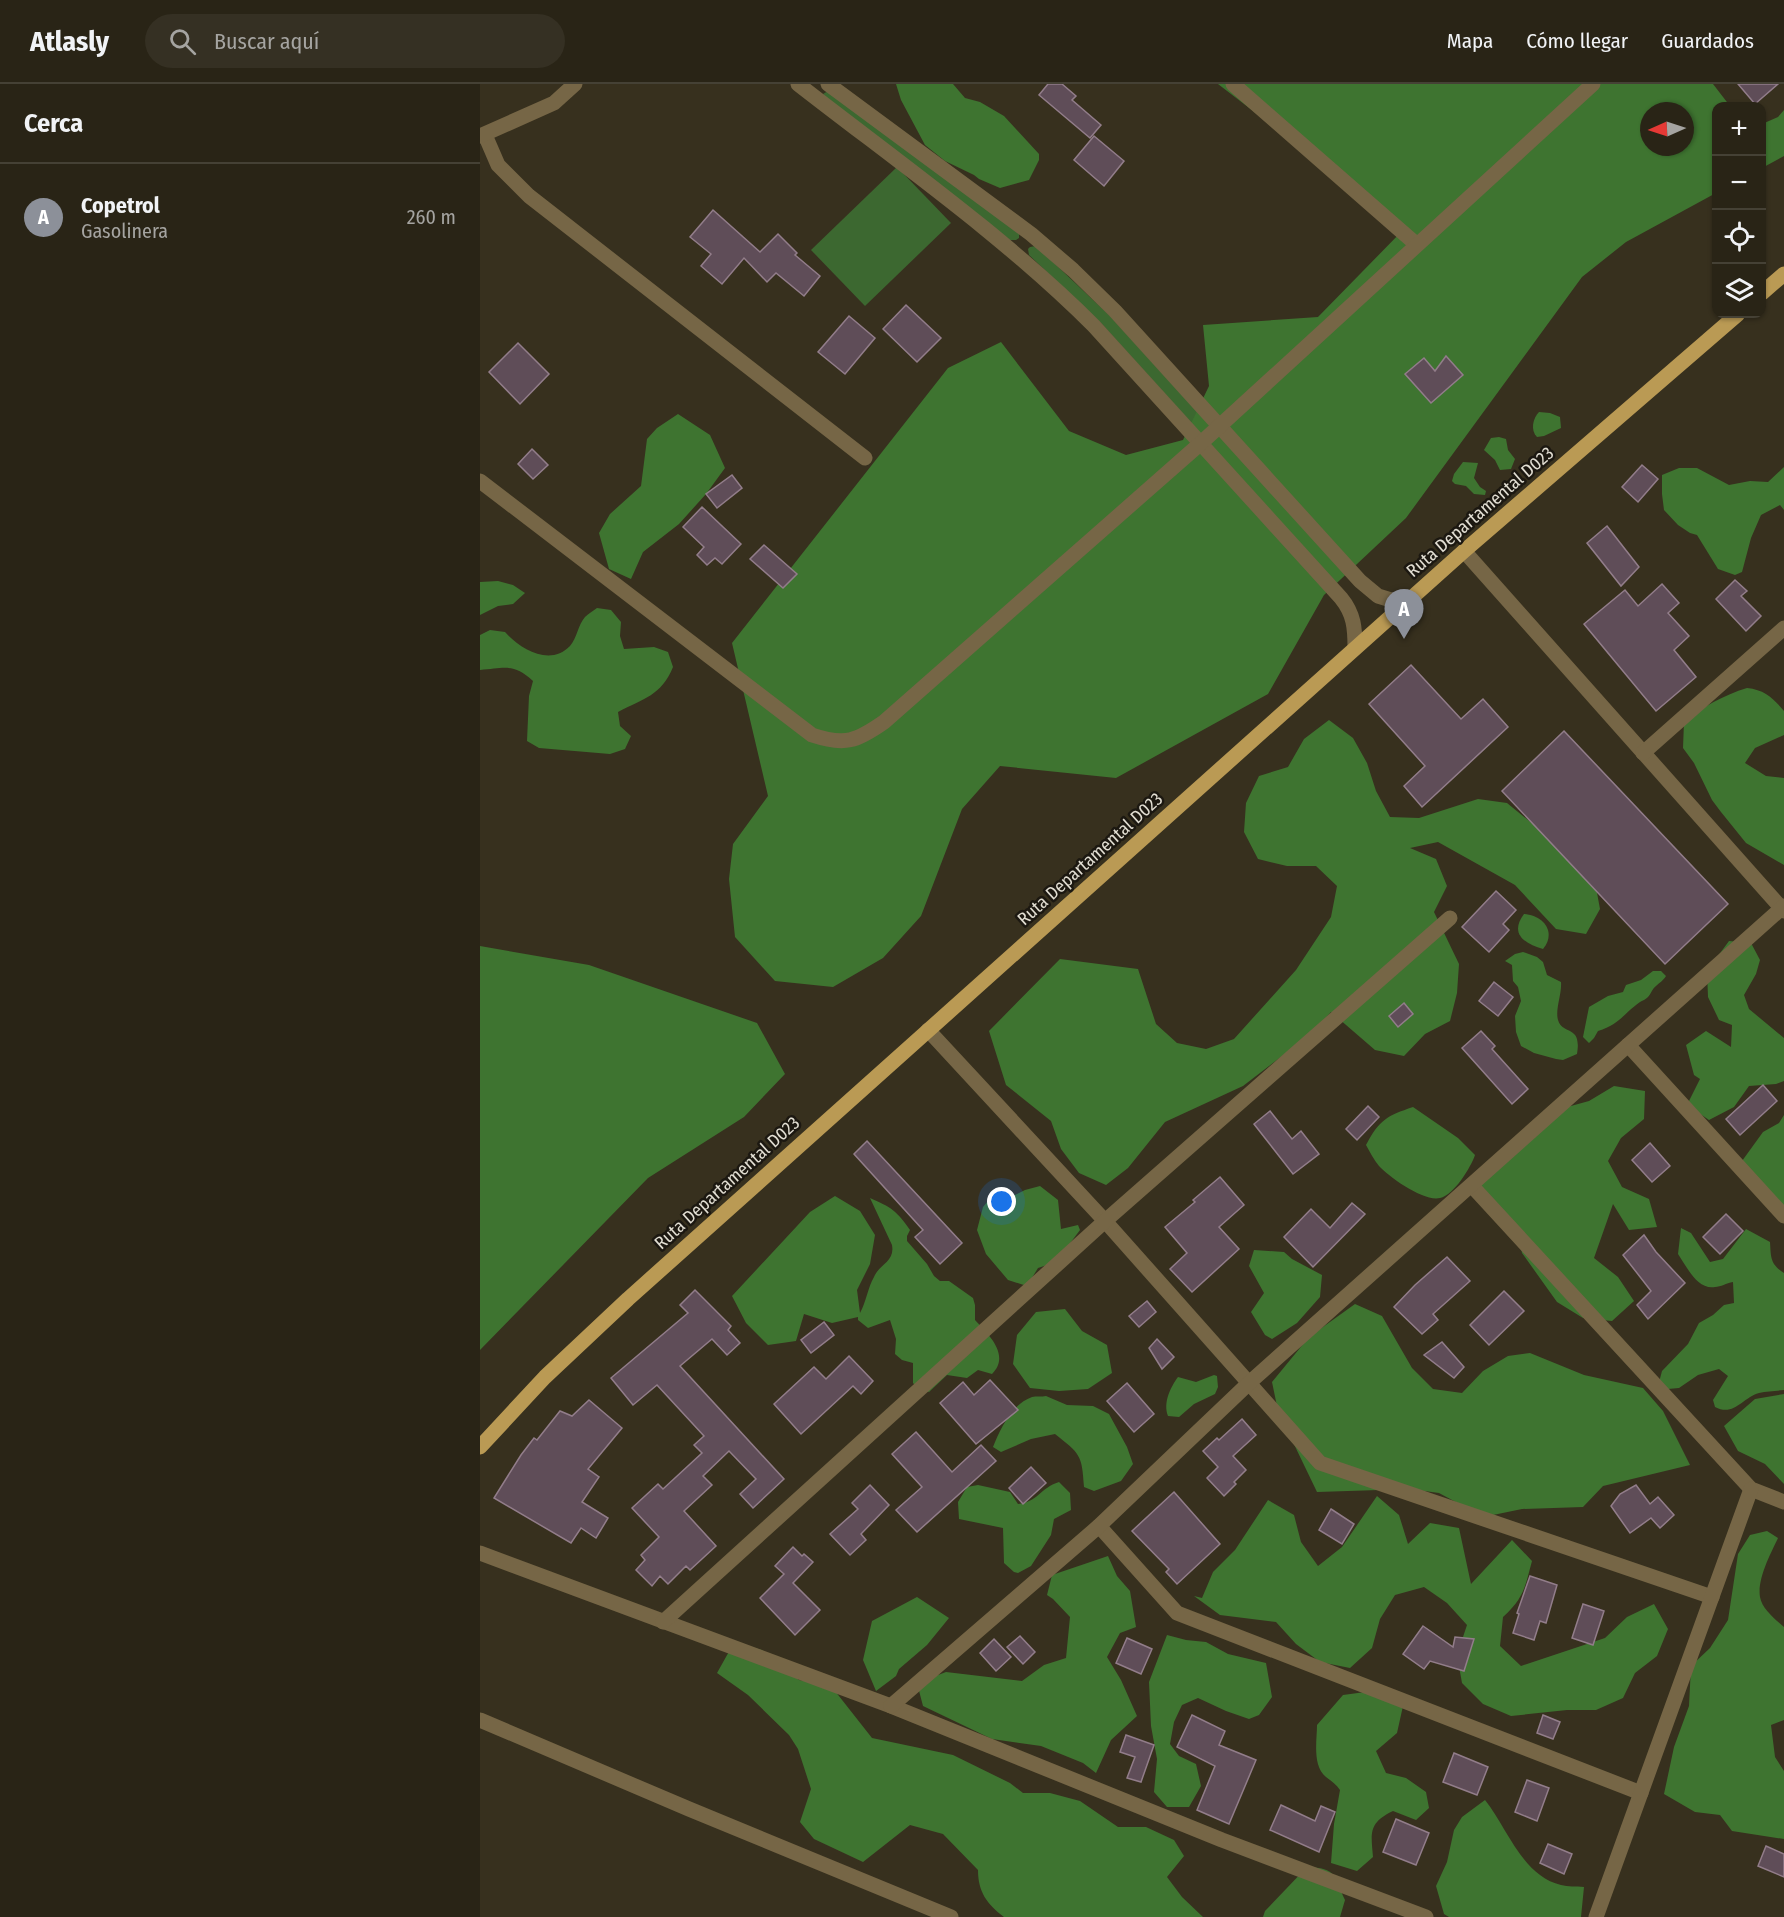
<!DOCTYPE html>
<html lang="es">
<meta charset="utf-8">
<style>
:root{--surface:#292416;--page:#353023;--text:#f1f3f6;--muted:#a5a4a1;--line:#454135;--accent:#8c9099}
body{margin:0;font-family:"Fira Sans Condensed",sans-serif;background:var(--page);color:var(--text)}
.controls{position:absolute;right:18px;top:18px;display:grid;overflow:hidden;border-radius:12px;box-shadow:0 2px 4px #0004}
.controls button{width:54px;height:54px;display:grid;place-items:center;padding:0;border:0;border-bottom:2px solid var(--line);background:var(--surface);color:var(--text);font:30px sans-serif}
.compass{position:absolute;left:1160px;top:18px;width:54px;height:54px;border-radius:50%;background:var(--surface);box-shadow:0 2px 4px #0004;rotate:267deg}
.you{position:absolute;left:522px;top:1118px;width:21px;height:21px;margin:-15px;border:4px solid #fff;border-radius:50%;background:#1a73e8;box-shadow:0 0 0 9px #1a73e833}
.badge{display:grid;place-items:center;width:39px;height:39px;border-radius:50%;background:var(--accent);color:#fff;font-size:20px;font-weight:700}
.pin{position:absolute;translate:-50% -50px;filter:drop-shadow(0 2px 3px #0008)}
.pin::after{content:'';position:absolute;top:32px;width:21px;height:18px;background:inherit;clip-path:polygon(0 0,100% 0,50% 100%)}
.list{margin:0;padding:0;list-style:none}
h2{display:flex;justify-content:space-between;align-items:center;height:78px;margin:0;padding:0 24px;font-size:26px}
h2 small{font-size:20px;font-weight:400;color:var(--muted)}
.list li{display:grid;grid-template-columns:39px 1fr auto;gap:18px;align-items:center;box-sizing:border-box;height:108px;padding:0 24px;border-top:2px solid var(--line)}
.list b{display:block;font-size:22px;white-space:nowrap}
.list p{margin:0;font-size:20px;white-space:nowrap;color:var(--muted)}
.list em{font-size:20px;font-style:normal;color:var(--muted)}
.icon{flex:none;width:33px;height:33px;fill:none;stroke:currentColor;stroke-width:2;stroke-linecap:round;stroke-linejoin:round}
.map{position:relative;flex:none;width:1304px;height:1833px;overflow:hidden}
header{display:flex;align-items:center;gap:36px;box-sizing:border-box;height:84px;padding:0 30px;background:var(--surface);border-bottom:2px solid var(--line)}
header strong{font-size:28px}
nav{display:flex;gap:33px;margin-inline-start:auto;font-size:21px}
.search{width:420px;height:54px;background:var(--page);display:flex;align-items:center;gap:15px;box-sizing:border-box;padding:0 21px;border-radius:33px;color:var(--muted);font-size:22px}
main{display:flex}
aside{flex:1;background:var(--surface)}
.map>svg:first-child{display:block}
.green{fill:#3c6830}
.forest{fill:#3e7430;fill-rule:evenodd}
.building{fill:#5f4d58;stroke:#927d8a;stroke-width:1.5}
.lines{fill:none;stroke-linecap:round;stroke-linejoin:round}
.minor{stroke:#766646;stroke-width:15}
.major{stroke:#ba9a54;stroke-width:15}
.labels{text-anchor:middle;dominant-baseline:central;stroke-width:5;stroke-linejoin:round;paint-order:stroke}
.street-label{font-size:18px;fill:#e2ded3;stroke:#1c1811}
</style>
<header>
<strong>Atlasly</strong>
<div class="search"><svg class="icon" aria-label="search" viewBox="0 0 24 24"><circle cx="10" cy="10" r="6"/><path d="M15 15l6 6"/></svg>Buscar aquí</div>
<nav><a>Mapa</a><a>Cómo llegar</a><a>Guardados</a></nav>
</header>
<main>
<aside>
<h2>Cerca<small></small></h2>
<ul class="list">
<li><span class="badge">A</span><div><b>Copetrol</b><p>Gasolinera</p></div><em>260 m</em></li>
</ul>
</aside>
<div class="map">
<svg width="1304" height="1833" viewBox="0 0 1304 1833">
<rect width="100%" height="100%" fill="#37301e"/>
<!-- green -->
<g class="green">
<path d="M348 7 539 148V154L536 156H530L345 13 343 10Z"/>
<path d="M417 83 471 139 385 222 331 166Z"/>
<path d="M556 162 629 231 723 334 715 343 621 239 549 171 548 165 550 163Z"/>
</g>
<!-- forest -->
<g class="forest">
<path d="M416 0H473L485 14 500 18 524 32 559 70V76L549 96 520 104 499 95 494 91 465 77 445 61 421 16Z"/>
<path d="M738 0H1233L1250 22H1236V109L1146 158 1102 193 926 434 844 511 788 610 636 694 520 682 482 725 441 832 403 874 353 903 295 897 255 853 249 795 253 760 288 712 252 559 468 284 521 258 589 347 646 371 703 356 729 302 723 241 838 233 925 144ZM1169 27H1205V63H1169Z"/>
<path d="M1304 26V72L1282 84V40L1298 33Z"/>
<path d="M1059 328 1070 329 1080 333 1081 344 1064 352 1057 353C1050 346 1053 334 1059 328Z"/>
<path d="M198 330 230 351 245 384 226 410 199 440 163 468 151 495 129 485 119 449 130 430 161 402 167 355 177 344Z"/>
<path d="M1019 353 1026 355 1028 366 1035 375 1031 385 1020 386 1015 376 1004 366 1011 354Z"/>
<path d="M983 378 998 379 994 394 1000 403 1006 407 1005 411 994 410 986 402 975 400 972 397 974 390Z"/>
<path d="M1304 383V426L1300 421 1281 431 1271 454 1262 488 1255 491 1238 485 1217 451 1210 449 1198 441 1184 426 1182 410V391L1199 384H1217L1249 401 1270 397 1288 398Z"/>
<path d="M18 497 33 501 45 509 33 520 18 522 0 531V498Z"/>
<path d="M117 524 131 526 141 538 140 552 144 565 174 563 188 568 193 583C181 612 164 614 138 628L140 642 151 652 145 665 130 670 59 664 47 657 49 612 53 597C34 579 25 584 0 586V551L10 546 25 548C40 565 70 583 90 562 97 554 98 541 105 533 108 530 113 527 117 524Z"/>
<path d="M1267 604C1285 606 1293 614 1304 627V651L1275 664 1265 679 1286 692 1304 694V781L1266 759 1241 728 1232 716 1214 679 1203 664 1204 638C1222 623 1244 611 1267 604Z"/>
<path d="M849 636 873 654 887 679 896 707 910 733 939 734 998 715 1027 719 1096 775 1115 798 1120 825 1106 850 1076 845 1035 801 958 758 930 764 956 775 967 802 954 828 979 880 977 909 970 937 945 950 924 972 895 966 851 928 832 949 763 1002 685 1038 648 1084 626 1101 599 1089 581 1065 571 1037 526 1001 509 947 580 875 658 885 676 940 697 959 726 965 754 955 816 886 851 833 857 802 836 782H807L778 775 764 748 766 719 779 692 808 683 824 655Z"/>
<path d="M1044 830C1063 831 1077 848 1063 865 1045 860 1029 850 1044 830Z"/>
<path d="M1249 857 1271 859 1280 876 1276 890 1264 911 1269 925 1304 954V997L1296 1000 1269 1002 1254 1023 1229 1036 1207 1021 1220 995 1214 991 1206 961 1226 947 1251 963 1252 941 1239 936 1228 913 1227 887Z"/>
<path d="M0 862 109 881 277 939 305 990 264 1033 168 1094 0 1266Z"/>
<path d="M1043 868 1057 873 1063 878 1067 891 1081 898C1082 910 1075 925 1078 936 1083 952 1102 940 1097 970L1083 976 1076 975 1054 969 1041 962 1036 948 1035 932 1041 917 1038 903 1033 897 1032 881 1025 877 1035 870Z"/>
<path d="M1173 887H1181L1186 892C1183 897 1180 898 1176 902 1172 905 1171 910 1168 913 1166 915 1162 917 1160 918 1142 931 1140 940 1118 947L1114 954 1109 959 1103 953 1109 923 1128 912 1143 908 1146 901 1161 896Z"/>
<path d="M1134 1002 1165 1007 1164 1035 1141 1054 1128 1077 1142 1103 1169 1115 1177 1143 1149 1146 1133 1120 1114 1174 1138 1193 1154 1217 1132 1237 1103 1234 1077 1218 1042 1169 1040 1159 998 1115 1004 1084 1080 1025 1109 1017Z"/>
<path d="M933 1023 978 1054 995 1071C991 1083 974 1111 960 1114 944 1118 909 1093 899 1082 894 1076 890 1068 886 1061 900 1035 907 1032 933 1023Z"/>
<path d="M1304 1031V1130L1262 1077 1283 1048 1299 1039Z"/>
<path d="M560 1102 578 1116 581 1145 598 1141 600 1146 576 1178 558 1184 547 1202 528 1196 506 1170 497 1146 503 1123 512 1112 526 1108 535 1111 545 1106Z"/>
<path d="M355 1112 380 1127 395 1151 390 1180 377 1206 380 1229C386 1218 388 1203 394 1193 400 1179 415 1178 412 1161L390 1114C411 1123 417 1127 430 1146L427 1152V1157L447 1180 454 1192 460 1197H469L493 1214 495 1221V1236C508 1250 531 1271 512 1290L498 1286 487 1294 467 1291 449 1308 438 1305 433 1299V1279L422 1276 415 1270 416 1255 410 1236 388 1244 378 1236V1233L352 1239 324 1230 316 1257 288 1261 266 1239 252 1212 330 1128Z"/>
<path d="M1201 1144 1211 1149 1230 1178 1243 1175 1266 1145 1290 1158C1291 1173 1290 1180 1304 1189V1306C1296 1307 1287 1307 1279 1309 1262 1314 1254 1333 1235 1323L1233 1316 1248 1292 1239 1285 1218 1291 1199 1304 1177 1306 1182 1287 1208 1260 1219 1239 1233 1231 1244 1221 1254 1219 1253 1198C1246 1199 1241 1203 1235 1203 1217 1206 1207 1183 1198 1170Z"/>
<path d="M774 1166 804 1168 812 1175 842 1191 840 1213 817 1239 792 1255 785 1251 771 1228 784 1209 769 1182Z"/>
<path d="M875 1220 902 1232 932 1284 953 1305 982 1309 1003 1287 1028 1272 1050 1269 1104 1291 1163 1304 1183 1327 1210 1381 1123 1402 1103 1423 1042 1425 1013 1431 985 1423 959 1409 930 1405 837 1408 798 1327 792 1298 829 1253Z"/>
<path d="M585 1225 602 1247 627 1261 632 1289 608 1305 579 1307 550 1304 533 1280 537 1251 556 1228Z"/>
<path d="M734 1291 737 1292 738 1303 735 1310 714 1320 699 1333 688 1332C683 1319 690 1304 698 1293L716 1298Z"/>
<path d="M1304 1310V1400L1285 1380 1258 1367 1244 1342 1275 1315Z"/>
<path d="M566 1312 587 1321 613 1322 629 1330 647 1363 653 1380 641 1397 614 1407 604 1403C602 1370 600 1370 575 1350L551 1355 521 1368 513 1363C520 1345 532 1320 552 1313 556 1312 562 1313 566 1312Z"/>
<path d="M579 1398 590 1409 591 1426 574 1435 571 1451 551 1482 538 1489 534 1488 524 1479 523 1444 479 1435 478 1418 487 1403 498 1401 530 1408 538 1420C558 1418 560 1404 579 1398Z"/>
<path d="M897 1412 919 1431 928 1460 950 1439 979 1444 991 1500 1032 1456 1052 1477C1045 1503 1044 1514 1023 1533L1020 1562 1041 1582 1125 1554 1147 1533 1174 1520 1188 1545 1177 1572 1155 1589 1143 1614 1116 1626H1087L1031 1632 1003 1620 982 1599 977 1571 987 1541 967 1519 944 1503 915 1511 900 1535 892 1564 870 1584 840 1578 816 1560 796 1538 740 1531 714 1512 722 1514 733 1488 755 1466 788 1416 814 1431 821 1458 838 1482 862 1463Z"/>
<path d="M1287 1447 1298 1454C1291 1469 1277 1495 1280 1513 1282 1525 1295 1535 1304 1543V1636L1291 1641 1295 1673 1304 1687V1755L1252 1747 1240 1731 1215 1728 1184 1710 1194 1663 1209 1622 1211 1582 1230 1564 1248 1536 1258 1470 1270 1451Z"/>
<path d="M628 1472 637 1492 650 1507 656 1543 640 1549 627 1573 641 1596 657 1632 631 1656 616 1689 603 1679 561 1662 512 1655 443 1622 437 1599 466 1588 542 1597 564 1581 586 1574 590 1533 573 1515 567 1511 572 1491Z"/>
<path d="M437 1513 469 1534 447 1561 419 1585 416 1592 396 1607 383 1576 392 1537Z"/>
<path d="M687 1551 706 1556 726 1558 748 1570 786 1579 792 1613 779 1631 769 1635 746 1627 718 1614 702 1621 694 1638 690 1660 699 1672 716 1680 721 1702 709 1723H687L674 1708 677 1675 671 1642 669 1598Z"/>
<path d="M267 1562 282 1566 319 1596 342 1600 355 1607 392 1654 473 1671 530 1699 543 1709H570L600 1717 638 1743H666L694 1756 704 1772 687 1793 702 1813 723 1833H524C507 1820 498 1808 498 1786L463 1750 430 1741 383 1778 334 1755 320 1738 331 1705 318 1665 309 1651 268 1611 237 1589 251 1564Z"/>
<path d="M900 1606 923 1622 917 1649 896 1667 906 1689 926 1694 946 1708 949 1724 936 1736 913 1727C888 1739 891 1749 893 1773L877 1787 851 1779 854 1740 860 1706C856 1700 851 1697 846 1693 832 1682 837 1656 837 1641L863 1611Z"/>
<path d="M1005 1716C1027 1743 1042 1792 1081 1801 1088 1803 1096 1802 1104 1803L1101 1833H969L964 1830 956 1802 967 1778 974 1746 982 1733Z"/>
<path d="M827 1783C857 1784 854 1792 865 1816L860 1833H783L785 1827Z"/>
</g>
<!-- building -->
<g class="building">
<path d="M568 0H582L596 12 592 16 621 41 610 54 559 11Z"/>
<path d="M1258 0H1298L1275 20Z"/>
<path d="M614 52 644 77 624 102 594 76Z"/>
<path d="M233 126 280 168 298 150 317 169 315 171 340 192 324 212 296 189 287 198 264 174 242 200 221 182 231 170 210 153Z"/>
<path d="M426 221 461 254 437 278 403 245Z"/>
<path d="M369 232 395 254 365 290 338 268Z"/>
<path d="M38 259 69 290 40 320 9 288Z"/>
<path d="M966 272 983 291 951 319 925 290 944 274 955 287Z"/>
<path d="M52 365 68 381 53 395 38 380Z"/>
<path d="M1162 381 1178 395 1158 418 1142 403Z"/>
<path d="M252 391 262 404 237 424 226 410Z"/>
<path d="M222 423 261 460 242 480 235 474 227 481 217 471 224 463 203 443Z"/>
<path d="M1127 442 1159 483 1141 502 1107 459Z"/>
<path d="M284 461 317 490 303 504 270 475Z"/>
<path d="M1255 496 1267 507 1261 512 1281 532 1266 547 1236 515Z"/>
<path d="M1182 500 1199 519 1188 529 1209 552 1194 566 1216 593 1176 627 1104 540 1145 506 1158 522Z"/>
<path d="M931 581 981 635 1003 615 1028 643 942 723 924 702 945 682 889 620Z"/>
<path d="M1084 647 1248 820 1185 880 1022 707Z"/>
<path d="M1016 807 1036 826 1023 840 1029 846 1009 868 982 843Z"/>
<path d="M1014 898 1033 913 1018 932 999 917Z"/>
<path d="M924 919 933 930 918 943 909 932Z"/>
<path d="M1001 947 1015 962 1012 965 1048 1005 1032 1020 982 964Z"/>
<path d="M1283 1001 1297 1017 1260 1051 1246 1035Z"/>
<path d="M888 1022 899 1033 877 1056 866 1045Z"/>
<path d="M790 1027 812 1055 821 1047 839 1070 813 1090 774 1040Z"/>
<path d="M387 1057 482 1159 460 1180 435 1153 443 1146 374 1070Z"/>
<path d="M1170 1059 1190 1082 1172 1098 1152 1076Z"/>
<path d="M740 1093 764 1121 739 1143 759 1165 712 1208 690 1185 707 1169 685 1143 715 1118 713 1116Z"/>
<path d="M872 1119 885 1130 833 1183 804 1153 831 1125 850 1144Z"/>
<path d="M1246 1130 1263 1147 1240 1170 1223 1153Z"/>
<path d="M1164 1151 1176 1168 1205 1199 1168 1235 1157 1221 1171 1207 1143 1171Z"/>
<path d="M967 1173 990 1197 953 1230 958 1236 942 1250 914 1223 935 1201Z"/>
<path d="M215 1206 251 1242 248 1246 260 1259 247 1271 232 1255 200 1282 304 1395 273 1424 260 1410 276 1395 249 1367 223 1392 232 1401 204 1427 236 1462 210 1486 206 1482 188 1500 180 1492 172 1502 156 1486 165 1476 161 1471 179 1453 152 1424 178 1400 183 1405 222 1369 214 1361 224 1352 177 1301 153 1321 131 1294 208 1229 200 1221Z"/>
<path d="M1024 1207 1044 1227 1009 1261 990 1241Z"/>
<path d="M667 1217 676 1228 659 1243 649 1232Z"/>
<path d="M344 1238 354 1251 331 1269 321 1256Z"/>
<path d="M677 1255 694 1273 682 1285 669 1264Z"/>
<path d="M962 1258 984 1283 974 1294 944 1271Z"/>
<path d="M369 1272 393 1297 381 1310 373 1302 321 1350 294 1320 334 1283 346 1295Z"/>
<path d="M510 1296 538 1326 496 1360 460 1319 483 1298 494 1311Z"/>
<path d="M647 1299 674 1330 654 1348 627 1317Z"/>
<path d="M109 1316 142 1344 108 1385 119 1393 102 1418 128 1434 116 1454 101 1444 91 1459 14 1414 41 1371 54 1354 57 1356 80 1327 92 1332Z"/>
<path d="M762 1335 776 1351 753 1372 766 1386 754 1398 756 1400 744 1412 727 1394 738 1383 723 1367 737 1354 739 1356Z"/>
<path d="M436 1348 472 1388 501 1361 516 1377 437 1448 416 1426 442 1403 412 1370Z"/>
<path d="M551 1383 566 1399 543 1420 529 1404Z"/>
<path d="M390 1401 409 1421 381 1450 386 1456 370 1471 350 1450 378 1425 372 1419Z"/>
<path d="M1156 1401 1170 1420 1178 1413 1194 1431 1180 1444 1171 1434 1150 1449 1131 1422 1140 1410Z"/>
<path d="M694 1408 740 1460 697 1500 686 1488 689 1485 652 1447Z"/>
<path d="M851 1425 874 1440 862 1460 839 1446Z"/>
<path d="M313 1463 322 1472 324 1470 333 1478 313 1499 340 1526 315 1551 280 1514 304 1490 295 1482Z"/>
<path d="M1050 1492 1077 1501 1066 1539 1060 1537 1054 1556 1033 1549 1039 1530 1037 1529Z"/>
<path d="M1103 1520 1124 1527 1113 1561 1092 1554Z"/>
<path d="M943 1542 973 1563 975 1553 994 1555 984 1587 950 1577 944 1585 923 1570Z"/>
<path d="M540 1552 555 1568 543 1580 527 1563Z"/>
<path d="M647 1554 672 1565 661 1590 636 1579Z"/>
<path d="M514 1555 531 1573 516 1587 500 1569Z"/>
<path d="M712 1631 745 1647 739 1661 776 1676 749 1740 717 1726 735 1682 697 1663Z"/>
<path d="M1063 1631 1080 1638 1073 1655 1057 1649Z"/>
<path d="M646 1651 674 1661 661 1698 647 1694 655 1673 640 1668Z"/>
<path d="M974 1669 1008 1683 997 1711 963 1698Z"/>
<path d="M1047 1696 1069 1704 1057 1737 1035 1728Z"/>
<path d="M801 1721 835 1737 841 1722 855 1728 839 1768 790 1746Z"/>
<path d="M916 1735 949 1749 936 1781 903 1768Z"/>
<path d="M1068 1760 1092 1770 1084 1790 1060 1779Z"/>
<path d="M1286 1762 1304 1770V1793L1278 1782Z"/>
</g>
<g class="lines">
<!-- minor -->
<g class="minor">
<path d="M318 0C418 78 524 152 614 242L861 514C874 530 875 544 875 564"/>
<path d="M348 0 551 150 593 186 635 227 880 497 898 512 924 520"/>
<path d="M753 0 936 160"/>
<path d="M5 51 18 81 49 112 385 374"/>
<path d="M0 52 74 19 95 0"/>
<path d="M0 397 332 651C365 662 377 657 404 638L721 359 1113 0"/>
<path d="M984 467 1304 827"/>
<path d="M1163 669 1304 544"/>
<path d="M448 946 625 1137 840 1379 1232 1513"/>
<path d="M1148 961 1304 1132"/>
<path d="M992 1102 1271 1405 1304 1418"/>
<path d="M619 1442 697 1529 1161 1709"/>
<path d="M0 1469 411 1622 742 1756 946 1833"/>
<path d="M183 1538 625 1137 970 834"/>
<path d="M411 1622 619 1442 769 1299 1304 822"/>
<path d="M0 1636 209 1725 471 1833"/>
<path d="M1116 1833 1271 1405"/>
</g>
<!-- major -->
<g class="major">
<path d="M1282 209 1304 190"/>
<path d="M0 1363 65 1293 148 1215 984 467 1258 230"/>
</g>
</g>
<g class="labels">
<!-- street labels -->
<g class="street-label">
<text transform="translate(1000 428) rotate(-41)">Ruta Departamental D023</text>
<text transform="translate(610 775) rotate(-42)">Ruta Departamental D023</text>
<text transform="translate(247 1099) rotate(-42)">Ruta Departamental D023</text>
</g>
</g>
</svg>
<div class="controls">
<button>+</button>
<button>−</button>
<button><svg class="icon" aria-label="locate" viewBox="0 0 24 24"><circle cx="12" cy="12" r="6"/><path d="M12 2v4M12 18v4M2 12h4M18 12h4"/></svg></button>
<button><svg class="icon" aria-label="layers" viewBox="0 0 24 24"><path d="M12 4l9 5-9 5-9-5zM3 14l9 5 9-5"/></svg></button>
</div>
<svg class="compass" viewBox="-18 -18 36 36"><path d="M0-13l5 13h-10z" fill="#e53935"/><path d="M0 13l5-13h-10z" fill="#a5a4a1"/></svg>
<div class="you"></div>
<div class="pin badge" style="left:924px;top:555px">A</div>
</div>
</main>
